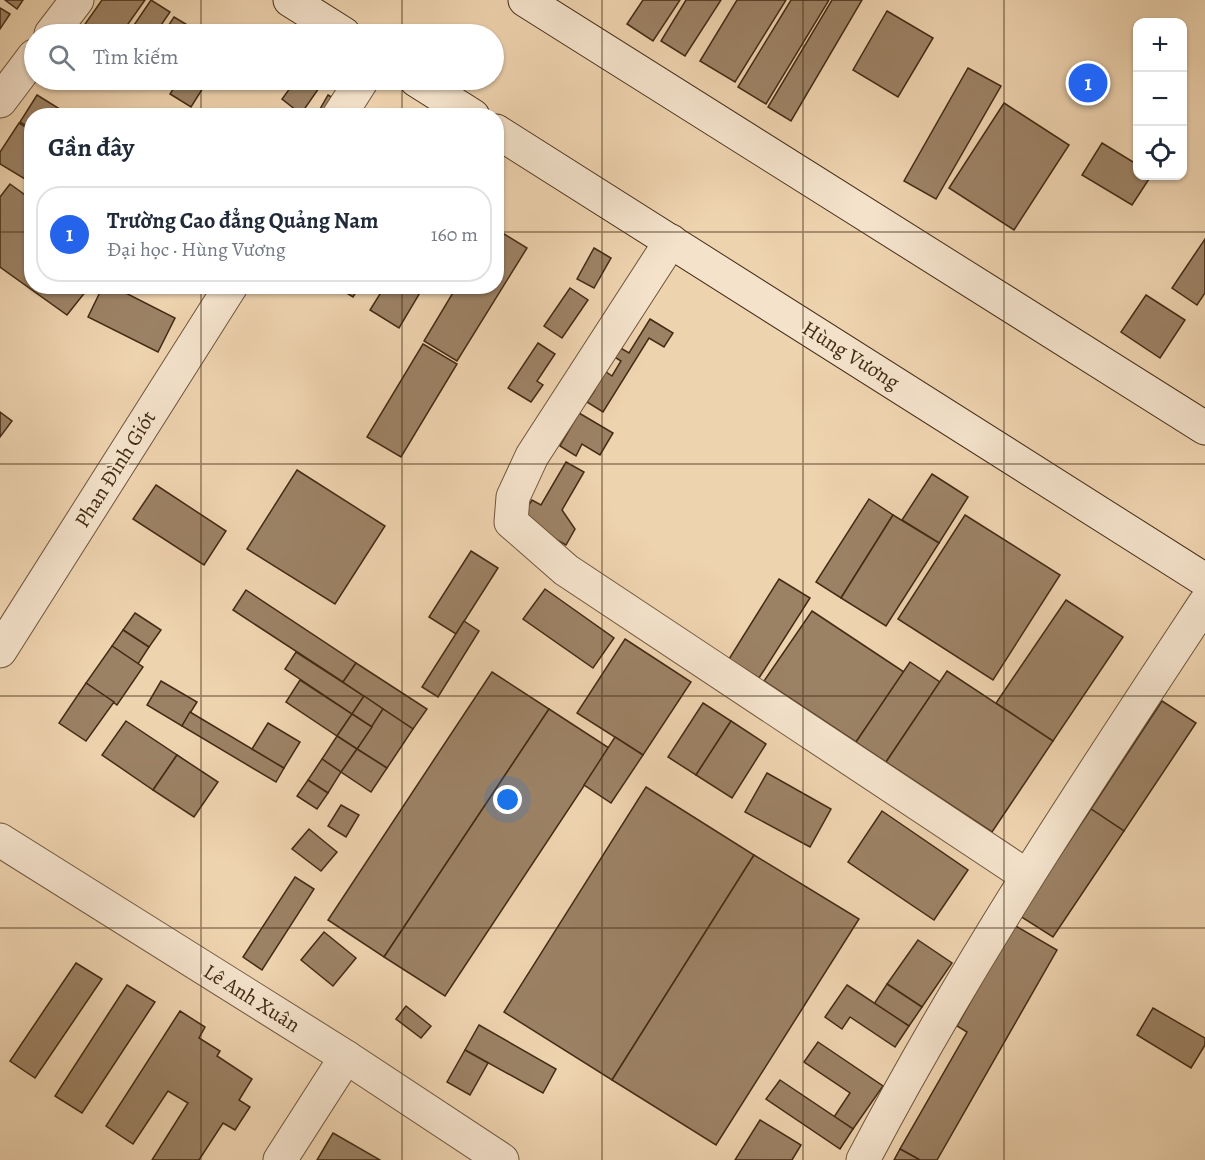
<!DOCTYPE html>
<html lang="vi">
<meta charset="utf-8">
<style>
:root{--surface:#fff;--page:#f2f2f3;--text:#1f2937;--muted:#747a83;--line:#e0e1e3;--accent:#2563eb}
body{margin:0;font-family:Alegreya,serif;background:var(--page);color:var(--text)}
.controls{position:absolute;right:18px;top:18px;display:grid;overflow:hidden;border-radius:12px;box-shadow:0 2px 4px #0004}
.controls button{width:54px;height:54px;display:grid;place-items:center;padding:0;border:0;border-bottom:2px solid var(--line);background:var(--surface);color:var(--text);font:30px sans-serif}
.you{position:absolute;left:508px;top:800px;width:21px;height:21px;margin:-15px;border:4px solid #fff;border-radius:50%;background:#1a73e8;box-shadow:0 0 0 9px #1a73e833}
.badge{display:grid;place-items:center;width:39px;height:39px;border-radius:50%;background:var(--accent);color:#fff;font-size:20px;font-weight:700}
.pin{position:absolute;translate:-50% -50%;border:3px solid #fff;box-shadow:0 2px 6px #0006}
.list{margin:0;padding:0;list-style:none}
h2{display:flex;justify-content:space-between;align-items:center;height:78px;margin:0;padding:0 24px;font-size:26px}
h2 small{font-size:20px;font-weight:400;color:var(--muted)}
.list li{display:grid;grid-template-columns:39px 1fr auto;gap:18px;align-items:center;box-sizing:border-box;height:96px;margin:0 12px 12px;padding:0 12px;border:2px solid var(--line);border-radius:24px}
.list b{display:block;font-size:22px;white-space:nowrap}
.list p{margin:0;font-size:20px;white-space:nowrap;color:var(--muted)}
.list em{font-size:20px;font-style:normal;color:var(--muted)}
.icon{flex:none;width:33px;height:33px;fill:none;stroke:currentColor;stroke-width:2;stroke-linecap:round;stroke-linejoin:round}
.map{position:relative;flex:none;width:1205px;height:1160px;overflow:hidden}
.search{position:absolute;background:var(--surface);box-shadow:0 2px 4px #0004;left:24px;top:24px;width:480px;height:66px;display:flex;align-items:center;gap:15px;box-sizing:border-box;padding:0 21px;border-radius:33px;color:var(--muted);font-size:22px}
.panel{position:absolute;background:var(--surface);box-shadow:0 2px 4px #0004;left:24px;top:108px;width:480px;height:186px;border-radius:24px}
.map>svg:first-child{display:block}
.building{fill:#9c8265;stroke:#432b14;stroke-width:1.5}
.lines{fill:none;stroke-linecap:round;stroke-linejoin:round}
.minor-casing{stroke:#6e553b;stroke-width:35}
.secondary-casing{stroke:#432b14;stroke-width:35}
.minor{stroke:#f4e2cb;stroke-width:33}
.secondary{stroke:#f4e2cb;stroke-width:33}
.grid{fill:none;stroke:#432b14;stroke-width:1.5;stroke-opacity:0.55}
.labels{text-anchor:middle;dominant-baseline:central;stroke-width:4.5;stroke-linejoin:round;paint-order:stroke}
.street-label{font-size:21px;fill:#432b14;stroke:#f4e2cb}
</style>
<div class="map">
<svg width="1205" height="1160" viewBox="0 0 1205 1160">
<rect width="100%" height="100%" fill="#eed3af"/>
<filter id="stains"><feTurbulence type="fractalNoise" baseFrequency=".00333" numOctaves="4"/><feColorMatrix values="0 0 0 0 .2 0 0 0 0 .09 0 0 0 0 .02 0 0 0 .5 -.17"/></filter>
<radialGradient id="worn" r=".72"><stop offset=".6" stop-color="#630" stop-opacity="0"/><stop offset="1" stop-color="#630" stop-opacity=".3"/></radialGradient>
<!-- building -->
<g class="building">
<path d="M5 0H23L17 9Z"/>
<path d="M102 0H145L121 34H78Z"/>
<path d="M151 0 170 12 155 34H128Z"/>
<path d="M643 0H680L653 41 627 24Z"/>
<path d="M686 0H721L685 56 661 41Z"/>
<path d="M737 0H786L735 82 700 61Z"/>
<path d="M791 0H829L766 104 738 87Z"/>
<path d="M832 0H862L791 121 768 107Z"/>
<path d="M0 8 10 14 0 29Z"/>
<path d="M887 11 933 38 898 97 853 70Z"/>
<path d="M174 17 194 29 190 34H163Z"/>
<path d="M968 68 1001 86 936 199 904 181Z"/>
<path d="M179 80H208L191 107 170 94Z"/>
<path d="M296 80H307L319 88 301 114 282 99Z"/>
<path d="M37 95 71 116H32V129L20 122Z"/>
<path d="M328 95 343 104 335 116H316Z"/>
<path d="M1004 103 1069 145 1014 230 949 188Z"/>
<path d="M19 123 32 131V169L25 179 0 164V152Z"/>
<path d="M1102 143 1138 165V176H1151L1132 205 1082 175Z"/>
<path d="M10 184 32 200V286H90L67 315 0 267V197Z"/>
<path d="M496 229 527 248 457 361 424 341 457 286H496Z"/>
<path d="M1205 239V293L1197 305 1172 288Z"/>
<path d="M594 248 611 258 594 288 577 279Z"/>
<path d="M103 286H112L175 318 158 352 88 317Z"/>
<path d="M335 286H360L353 297Z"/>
<path d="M385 286H424L399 328 370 310Z"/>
<path d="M570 288 588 300 562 338 544 326Z"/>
<path d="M1146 295 1185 320 1160 358 1121 332Z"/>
<path d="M650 319 673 333 664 347 649 338 603 412 587 402 595 390 588 383 599 367 612 376 621 361 613 356 619 347 629 353Z"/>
<path d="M538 343 555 354 537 381 543 385 531 402 508 388Z"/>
<path d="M423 344 457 364 401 457 367 437Z"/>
<path d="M0 412 12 421 0 437Z"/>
<path d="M579 413 613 433 600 455 582 444 576 456 560 446Z"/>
<path d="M566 462 584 472 562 510 575 529 566 545 520 520 532 500 541 505Z"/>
<path d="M297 470 385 526 335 604 247 549Z"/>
<path d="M932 474 968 497 939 543 902 520Z"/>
<path d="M156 485 226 531 204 565 133 519Z"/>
<path d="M869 499 893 515 841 598 816 582Z"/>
<path d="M893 515 939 543 886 626 841 598Z"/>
<path d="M965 515 1060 575 993 680 898 619Z"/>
<path d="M471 551 498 568 456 634 429 617Z"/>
<path d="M779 579 810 598 759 678 729 659Z"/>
<path d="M545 589 614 638 593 668 523 619Z"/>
<path d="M246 590 356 663 343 682 233 610Z"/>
<path d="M1066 600 1123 637 1053 741 996 703Z"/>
<path d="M812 611 904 672 856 742 764 681Z"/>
<path d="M135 613 161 630 149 647 123 630Z"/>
<path d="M464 621 479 631 438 697 422 687Z"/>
<path d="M123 630 149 647 138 664 112 646Z"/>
<path d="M625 639 691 682 643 755 577 713Z"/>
<path d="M112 646 143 667 117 705 86 683Z"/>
<path d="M296 652 364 696 352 714 285 669Z"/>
<path d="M910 662 940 682 886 762 856 742Z"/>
<path d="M356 663 427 709 413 729 343 682Z"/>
<path d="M947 671 1053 741 992 832 886 762Z"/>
<path d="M492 672 549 709 384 957 328 920Z"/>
<path d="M300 680 352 714 337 736 286 702Z"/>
<path d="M161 681 197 702 182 726 147 705Z"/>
<path d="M86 683 114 702 86 741 59 723Z"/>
<path d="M364 696 383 709 372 727 352 714Z"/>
<path d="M1162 701 1196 723 1124 831 1091 809Z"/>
<path d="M703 703 731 721 696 775 668 757Z"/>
<path d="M383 709 413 729 387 768 357 749Z"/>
<path d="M549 709 609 748 445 996 384 957Z"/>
<path d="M190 712 284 768 276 782 182 726Z"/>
<path d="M352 714 372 727 357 749 337 736Z"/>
<path d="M126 721 177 755 153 790 102 755Z"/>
<path d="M731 721 766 744 732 798 696 775Z"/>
<path d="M268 723 300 742 284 768 252 749Z"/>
<path d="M337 736 357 749 341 772 322 759Z"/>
<path d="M615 737 643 755 611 803 584 785Z"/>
<path d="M357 749 387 768 371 792 341 772Z"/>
<path d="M177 755 218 782 194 817 153 790Z"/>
<path d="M322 759 341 772 328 793 308 780Z"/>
<path d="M767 773 831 809 810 847 745 812Z"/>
<path d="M308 780 328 793 317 809 297 796Z"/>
<path d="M646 787 754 855 612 1080 504 1012Z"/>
<path d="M341 805 359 815 346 837 328 826Z"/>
<path d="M1091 809 1124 831 1053 937 1020 916Z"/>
<path d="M882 811 968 870 934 920 848 862Z"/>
<path d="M309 829 337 852 321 871 292 849Z"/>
<path d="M754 855 859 919 716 1145 612 1080Z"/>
<path d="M295 877 314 889 262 970 243 957Z"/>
<path d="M1014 925 1057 950 937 1160H920L900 1149 967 1032 957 1026Z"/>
<path d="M324 932 356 958 333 986 301 960Z"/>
<path d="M918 940 952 963 922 1007 887 984Z"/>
<path d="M76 963 102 979 35 1078 10 1061Z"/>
<path d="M887 984 922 1007 909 1026 874 1004Z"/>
<path d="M127 985 155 1002 82 1113 55 1096Z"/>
<path d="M847 985 909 1026 895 1047 850 1017 842 1029 825 1017Z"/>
<path d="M406 1006 431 1026 421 1038 396 1019Z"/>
<path d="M1153 1008 1205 1038V1045L1191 1068 1137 1035Z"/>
<path d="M180 1011 205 1027 199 1038 220 1051 217 1056 252 1079 239 1100 250 1107 235 1130 223 1123 199 1160H152L188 1103 168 1091 133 1144 106 1126Z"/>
<path d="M479 1025 556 1069 543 1093 465 1050Z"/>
<path d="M818 1042 883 1086 853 1129 834 1117 850 1093 804 1062Z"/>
<path d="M465 1050 488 1063 470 1095 447 1082Z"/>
<path d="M780 1080 853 1129 840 1149 766 1099Z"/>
<path d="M760 1120 801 1145 792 1160H735Z"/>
<path d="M333 1133 380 1160H317Z"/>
<path d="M900 1149 920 1160H894Z"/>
</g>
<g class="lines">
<!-- minor casing -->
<g class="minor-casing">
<g id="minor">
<path d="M51 34 77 0"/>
<path d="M0 101 34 56"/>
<path d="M339 116 362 80"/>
<path d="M671 241 532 456 513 497 511 522 566 570 1027 876"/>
<path d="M0 651 231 286"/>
<path d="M0 840 346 1057 502 1160"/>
<path d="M280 1160 346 1057"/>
<path d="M863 1160C964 967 1085 785 1205 603"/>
</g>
</g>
<!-- secondary casing -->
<g class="secondary-casing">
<g id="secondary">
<path d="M290 0 344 34"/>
<path d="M525 0 1205 428"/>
<path d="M416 80 473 116"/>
<path d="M496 131 1205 580"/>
</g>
</g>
<!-- minor -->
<use href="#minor" class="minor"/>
<!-- secondary -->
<use href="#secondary" class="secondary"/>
</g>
<!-- grid -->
<path class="grid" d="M201 0V34M402 0V34M602 0V1160M803 0V1160M1004 0V1160M201 80V116M402 80V116M0 232H32M496 232H1205M201 286V1160M402 286V1160M0 464H1205M0 696H1205M0 928H1205"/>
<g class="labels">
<!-- street labels -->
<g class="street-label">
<text transform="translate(851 355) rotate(32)">Hùng Vương</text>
<text transform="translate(115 469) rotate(-58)">Phan Đình Giót</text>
<text transform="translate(252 998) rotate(32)">Lê Anh Xuân</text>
</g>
</g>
<rect width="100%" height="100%" filter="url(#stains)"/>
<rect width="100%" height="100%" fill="url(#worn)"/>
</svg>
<div class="controls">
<button>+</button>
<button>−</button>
<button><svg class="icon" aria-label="locate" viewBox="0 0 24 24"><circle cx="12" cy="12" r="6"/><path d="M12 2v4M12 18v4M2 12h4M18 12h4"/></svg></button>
</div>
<div class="you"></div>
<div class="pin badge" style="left:1088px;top:83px">1</div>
<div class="search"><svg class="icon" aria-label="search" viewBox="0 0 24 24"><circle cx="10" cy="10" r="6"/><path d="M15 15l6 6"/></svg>Tìm kiếm</div>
<section class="panel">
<h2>Gần đây<small></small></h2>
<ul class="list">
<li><span class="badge">1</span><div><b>Trường Cao đẳng Quảng Nam</b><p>Đại học · Hùng Vương</p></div><em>160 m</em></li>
</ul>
</section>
</div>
